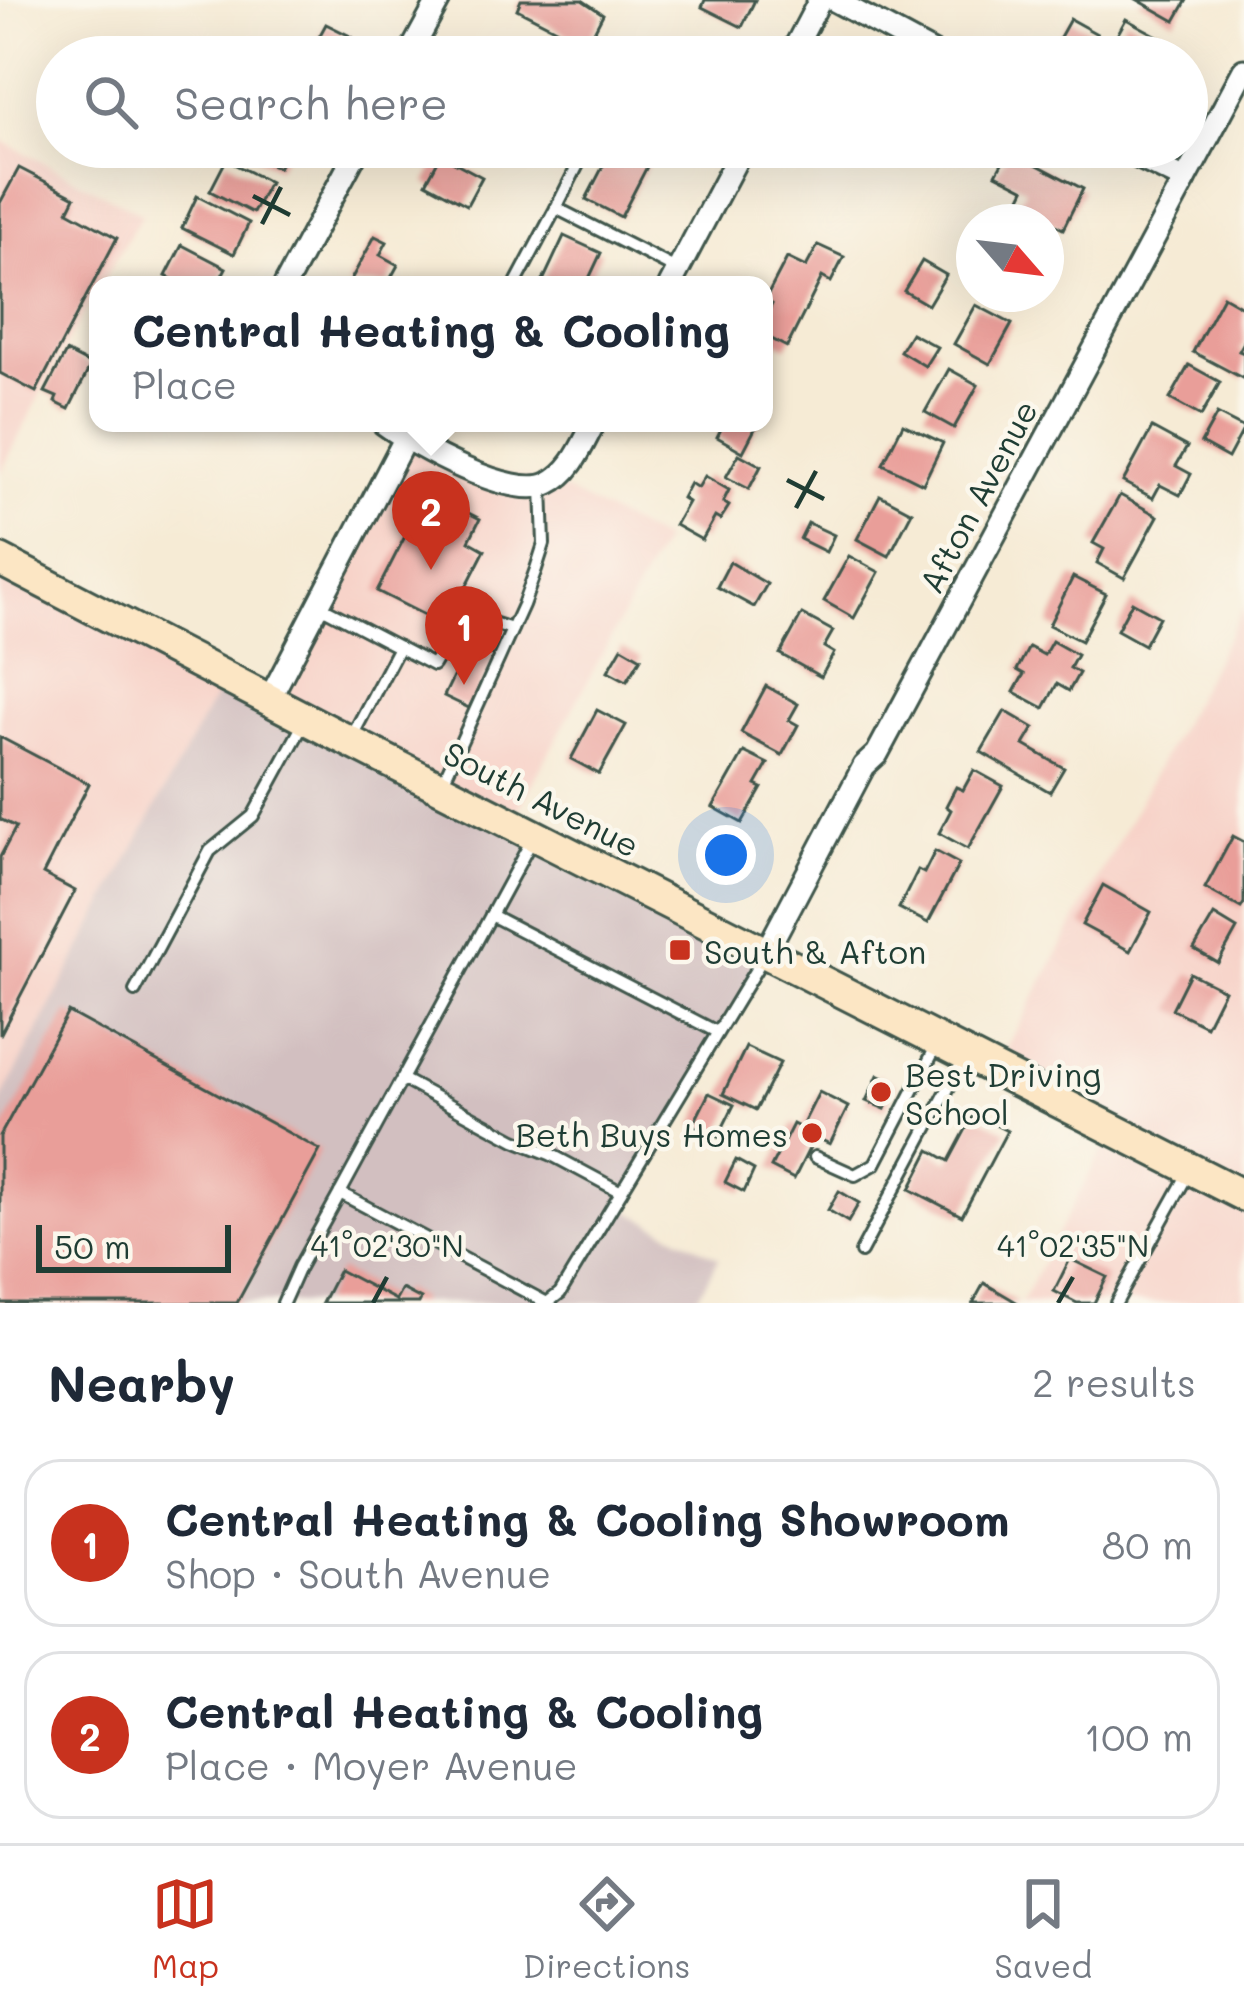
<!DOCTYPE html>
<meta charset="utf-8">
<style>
:root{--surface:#fff;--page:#f6f6f7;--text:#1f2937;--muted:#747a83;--line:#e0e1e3;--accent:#c8321e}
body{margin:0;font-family:Mali,sans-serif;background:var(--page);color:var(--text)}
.compass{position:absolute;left:956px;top:204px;width:108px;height:108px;border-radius:50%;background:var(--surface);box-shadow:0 12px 48px #0002;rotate:118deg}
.scale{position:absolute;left:36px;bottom:30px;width:195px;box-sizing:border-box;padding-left:12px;border:6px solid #1f3d34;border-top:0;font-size:33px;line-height:42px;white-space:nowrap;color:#1f3d34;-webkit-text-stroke:9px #fbf7ec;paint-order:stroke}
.you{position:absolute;left:726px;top:855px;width:42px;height:42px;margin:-30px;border:9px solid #fff;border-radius:50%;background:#1a73e8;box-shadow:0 0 0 18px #1a73e833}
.badge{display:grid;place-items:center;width:78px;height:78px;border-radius:50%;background:var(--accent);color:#fff;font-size:39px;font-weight:700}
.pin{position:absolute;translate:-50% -99px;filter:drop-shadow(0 3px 6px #0008)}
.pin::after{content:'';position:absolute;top:63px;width:42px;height:36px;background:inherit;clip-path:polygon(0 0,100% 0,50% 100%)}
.popup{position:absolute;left:89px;top:276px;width:684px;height:156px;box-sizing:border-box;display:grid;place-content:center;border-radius:24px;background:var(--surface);filter:drop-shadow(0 3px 9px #0005);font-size:39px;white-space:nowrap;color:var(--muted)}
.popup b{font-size:45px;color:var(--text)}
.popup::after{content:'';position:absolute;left:50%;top:100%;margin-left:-24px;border:24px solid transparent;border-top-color:var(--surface)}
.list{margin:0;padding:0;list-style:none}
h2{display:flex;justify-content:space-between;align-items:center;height:156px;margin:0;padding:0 48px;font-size:51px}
h2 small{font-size:39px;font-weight:400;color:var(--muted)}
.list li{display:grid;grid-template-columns:78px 1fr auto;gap:36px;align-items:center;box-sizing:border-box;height:168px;margin:0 24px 24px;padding:0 24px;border:3px solid var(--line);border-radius:36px}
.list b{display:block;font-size:45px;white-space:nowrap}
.list p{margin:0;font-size:39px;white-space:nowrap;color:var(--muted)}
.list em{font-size:39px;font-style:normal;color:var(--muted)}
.icon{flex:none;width:66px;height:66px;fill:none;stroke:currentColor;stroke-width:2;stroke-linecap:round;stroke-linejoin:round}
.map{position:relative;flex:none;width:1244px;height:1303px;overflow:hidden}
.search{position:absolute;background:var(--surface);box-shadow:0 12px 48px #0002;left:36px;right:36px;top:36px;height:132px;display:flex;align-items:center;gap:30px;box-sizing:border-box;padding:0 42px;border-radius:66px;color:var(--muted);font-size:45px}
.sheet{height:540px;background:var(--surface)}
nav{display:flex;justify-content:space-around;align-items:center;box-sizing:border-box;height:168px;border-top:3px solid var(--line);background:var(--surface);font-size:33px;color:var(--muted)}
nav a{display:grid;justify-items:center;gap:6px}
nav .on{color:var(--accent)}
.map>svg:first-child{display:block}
.built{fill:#f7d1c7}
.industrial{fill:#d2bfc0}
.building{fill:#e99e99}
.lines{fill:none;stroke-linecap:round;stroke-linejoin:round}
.lane-casing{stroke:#3f574c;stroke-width:16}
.street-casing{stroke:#3f574c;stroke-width:27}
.secondary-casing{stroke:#3f574c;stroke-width:36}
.lane{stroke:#fff;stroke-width:10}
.street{stroke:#fff;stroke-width:21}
.secondary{stroke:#fce6c4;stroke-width:30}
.ticks{fill:none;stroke:#1f3d34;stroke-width:4.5}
.poi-dot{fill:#c8321e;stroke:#fbf7ec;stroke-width:4.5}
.labels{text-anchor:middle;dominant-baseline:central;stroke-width:9;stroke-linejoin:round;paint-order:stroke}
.street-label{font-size:33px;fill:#1f3d34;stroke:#fbf7ec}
.poi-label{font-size:33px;fill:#1f3d34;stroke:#fbf7ec;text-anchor:start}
.ticks-label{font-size:30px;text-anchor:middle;fill:#1f3d34;stroke:#fbf7ec;stroke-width:9;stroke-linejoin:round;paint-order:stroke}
</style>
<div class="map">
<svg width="1244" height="1303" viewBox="0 0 1244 1303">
<rect width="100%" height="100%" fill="#fbf7ec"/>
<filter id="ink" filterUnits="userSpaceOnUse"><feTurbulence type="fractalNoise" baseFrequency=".00833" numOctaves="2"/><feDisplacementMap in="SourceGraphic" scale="24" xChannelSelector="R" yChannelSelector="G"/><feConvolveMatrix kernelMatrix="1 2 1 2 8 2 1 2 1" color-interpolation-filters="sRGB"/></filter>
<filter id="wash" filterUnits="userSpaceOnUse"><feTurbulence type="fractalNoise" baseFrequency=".004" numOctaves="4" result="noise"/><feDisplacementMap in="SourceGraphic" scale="48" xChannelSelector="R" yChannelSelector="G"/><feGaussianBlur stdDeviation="2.7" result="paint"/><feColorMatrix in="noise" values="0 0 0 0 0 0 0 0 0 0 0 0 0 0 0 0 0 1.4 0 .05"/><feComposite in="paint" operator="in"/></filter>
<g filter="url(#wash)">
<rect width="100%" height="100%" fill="#f6ebd5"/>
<!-- built -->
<g class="built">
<path d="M0 140 142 214 62 351 0 474Z"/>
<path d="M405 439 453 463 551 483 663 541 511 823 270 698Z"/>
<path d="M0 560 225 676 0 1102Z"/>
<path d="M1244 606V1303H1021L1113 1130 996 1069Z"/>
</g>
<!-- industrial -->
<path class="industrial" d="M225 676 766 952 629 1211 719 1258 694 1303H0V1102Z"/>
<g id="blocks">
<!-- building -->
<g class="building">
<path d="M521 0H582L603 14 587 45 517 9Z"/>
<path d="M705 0H755L742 27 702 7Z"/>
<path d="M1138 0H1187L1175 21Z"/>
<path d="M1070 19 1097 34 1084 57H1075L1055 46Z"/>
<path d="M1126 19 1165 40 1156 57H1105Z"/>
<path d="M326 24 352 37 341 57H308Z"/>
<path d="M633 38 670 57H624Z"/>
<path d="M236 147H289L278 168Z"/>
<path d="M462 147H503L493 164Z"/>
<path d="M613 147H628L651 159 621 217 586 199Z"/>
<path d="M1009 150 1083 189 1063 229 1017 205 1025 189 996 174Z"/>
<path d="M441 155 482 177 467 205 426 183Z"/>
<path d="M226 160 269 182 253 213 210 191Z"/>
<path d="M19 168 75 197 68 211 117 238 36 392 0 373V203Z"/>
<path d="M197 196 249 223 234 254 182 228Z"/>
<path d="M375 236 387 242 380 255 398 265 387 285H348Z"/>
<path d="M564 236 601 253 586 285H541Z"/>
<path d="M182 245 226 268 217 285H184L166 276Z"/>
<path d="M818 245 844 257 831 282 822 277 787 347 764 335V320L772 304 765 300 787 258 806 267Z"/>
<path d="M922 261 946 275 928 305 904 291Z"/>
<path d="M997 294H1027L1021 306Z"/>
<path d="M1223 296 1244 308V342L1239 351 1244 353V379L1193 352Z"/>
<path d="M976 305 1012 324 990 364 954 344Z"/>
<path d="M911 333 937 347 925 366 900 351Z"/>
<path d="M66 352 91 365 69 409 55 402 57 397 45 392Z"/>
<path d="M1189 365 1220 382 1201 416 1170 399Z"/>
<path d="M949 369 978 385 954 428 925 412Z"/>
<path d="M1217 414 1244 428 1228 458 1201 443Z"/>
<path d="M724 423H758L743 452 717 437Z"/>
<path d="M903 424 943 443 923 484 883 464Z"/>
<path d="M1152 428 1187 447 1176 466 1191 474 1180 495 1160 485 1153 498 1123 482Z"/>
<path d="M739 454 761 466 749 489 726 477Z"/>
<path d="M705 476 729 490 723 502 729 506 720 520 715 517 702 540 675 525 688 502 682 498 690 483 698 488Z"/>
<path d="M880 495 912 512 889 556 857 539Z"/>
<path d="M1120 495 1158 516 1124 578 1097 563 1104 549 1093 543Z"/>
<path d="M453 505 480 519 469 541 485 550 446 626 377 591 419 509 445 522Z"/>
<path d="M808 523 834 535 826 552 800 539Z"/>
<path d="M849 556 879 572 854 618 824 601Z"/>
<path d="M730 562 767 584 754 607 717 587Z"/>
<path d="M1073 577 1106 594 1081 641 1049 625Z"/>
<path d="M1132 602 1159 617 1144 645 1117 630Z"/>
<path d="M802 614 833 631 824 647 834 653 821 677 780 654Z"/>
<path d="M1052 641 1077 655 1070 668 1079 673 1069 691 1057 684 1044 708 1014 692 1024 674 1017 670 1029 647 1044 655Z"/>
<path d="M469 644 494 656 469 708 444 696Z"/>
<path d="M622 647 641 658 627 681 608 671Z"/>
<path d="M766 686 798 704 789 720 798 725 782 755 741 733Z"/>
<path d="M597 710 626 725 599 774 571 759Z"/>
<path d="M1005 711 1034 728 1024 745 1064 768 1050 792 981 752Z"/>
<path d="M0 737 89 784 43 874 75 891 0 1035V857L16 827 0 819Z"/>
<path d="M744 752 768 764 756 785 762 788 742 823 713 807Z"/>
<path d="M974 770 1003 786 968 849 939 833 951 810 946 806 956 787 963 790Z"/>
<path d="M1233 836 1244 842V903L1241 908 1205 888Z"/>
<path d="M935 851 959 864 928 923 899 908 918 870 924 873Z"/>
<path d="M1103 885 1151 912 1130 951 1082 925Z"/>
<path d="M1214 915 1237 929 1218 963 1194 949Z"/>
<path d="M1190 973 1224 990 1206 1026 1172 1009Z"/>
<path d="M68 1012 320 1150 237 1303H0V1136Z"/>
<path d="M746 1047 780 1063 756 1110 723 1094Z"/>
<path d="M878 1075 896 1084 885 1109 866 1101Z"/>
<path d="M819 1092 848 1107 830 1144 815 1137 794 1179 771 1167 793 1124 801 1128Z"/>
<path d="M709 1093 734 1105 718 1137 693 1125Z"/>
<path d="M974 1114 1007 1131 962 1216 910 1189 930 1150 949 1161Z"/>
<path d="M736 1160 754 1170 744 1192 725 1182Z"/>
<path d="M839 1191 859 1203 848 1222 828 1210Z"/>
<path d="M1070 1259 1107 1277 1094 1303H1077L1054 1291Z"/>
<path d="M339 1270 396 1300 402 1289 421 1299 419 1303H322Z"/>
<path d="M984 1283 1018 1303H973Z"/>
</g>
</g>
</g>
<g filter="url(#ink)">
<use href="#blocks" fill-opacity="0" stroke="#3f574c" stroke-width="3"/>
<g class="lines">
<!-- lane casing -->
<g class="lane-casing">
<g id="lane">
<path d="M556 208 587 147"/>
<path d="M517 281 556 208 678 270"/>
<path d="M318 605 433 665 463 614 512 629"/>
<path d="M350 740 399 647"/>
<path d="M442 784 523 605 536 569 544 544 542 486"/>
<path d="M533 838 340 1193 547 1303"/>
<path d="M491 915 717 1032"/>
<path d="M135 991 210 851 253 816 305 721"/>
<path d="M402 1079 515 1140 550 1154 621 1192"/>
<path d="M815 1157 855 1175 875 1164 938 1043"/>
<path d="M861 1252 965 1057"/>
<path d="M283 1303 299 1267 340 1193"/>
<path d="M547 1303 560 1293 764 956"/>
<path d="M1116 1303 1189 1172"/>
</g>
</g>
<!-- street casing -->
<g class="street-casing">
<g id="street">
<path d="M834 0 940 57"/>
<path d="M408 57 439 0"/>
<path d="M790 57 820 0"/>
<path d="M1117 147 1185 180"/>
<path d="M285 285 359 147"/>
<path d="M670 285 743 147"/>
<path d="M383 423C413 445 514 502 549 483 572 472 582 445 594 423"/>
<path d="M270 698 405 439"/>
<path d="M766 952 864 766 877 754 1244 70"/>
</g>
</g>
<!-- secondary casing -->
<g class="secondary-casing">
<path id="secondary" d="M0 560 337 735 1244 1196"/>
</g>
<!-- lane -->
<use href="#lane" class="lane"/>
<!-- street -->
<use href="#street" class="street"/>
<!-- secondary -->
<use href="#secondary" class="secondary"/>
</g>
</g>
<!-- ticks -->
<path class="ticks" d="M253 196 290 215M262 224 281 187M787 480 824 499M796 508 816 471M373 1303 387 1277M1058 1303 1073 1277"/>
<!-- markers -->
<g class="poi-dot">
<rect x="668" y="938" width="24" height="24" rx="6"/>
<circle cx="881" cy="1092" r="12"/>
<circle cx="812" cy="1133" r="12"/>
</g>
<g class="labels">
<!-- street labels -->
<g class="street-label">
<text transform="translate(977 496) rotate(-62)">Afton Avenue</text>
<text transform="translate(542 798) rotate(27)">South Avenue</text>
</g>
<!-- poi labels -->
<g class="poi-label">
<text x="704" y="950">South &amp; Afton</text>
<text x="905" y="1073">Best Driving<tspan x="905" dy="38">School</tspan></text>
<text x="788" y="1133" text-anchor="end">Beth Buys Homes</text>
</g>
</g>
<g class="ticks-label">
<text x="387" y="1257">41°02'30"N</text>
<text x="1073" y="1257">41°02'35"N</text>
</g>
</svg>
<svg class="compass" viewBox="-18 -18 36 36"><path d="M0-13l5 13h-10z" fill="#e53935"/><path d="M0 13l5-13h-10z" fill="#747a83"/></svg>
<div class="scale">50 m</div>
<div class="you"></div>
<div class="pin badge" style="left:464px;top:685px">1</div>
<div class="pin badge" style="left:431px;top:570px">2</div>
<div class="popup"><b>Central Heating &amp; Cooling</b>Place</div>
<div class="search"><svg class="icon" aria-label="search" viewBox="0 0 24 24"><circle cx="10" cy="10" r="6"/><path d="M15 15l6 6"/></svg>Search here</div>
</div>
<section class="sheet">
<h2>Nearby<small>2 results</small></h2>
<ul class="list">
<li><span class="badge">1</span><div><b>Central Heating &amp; Cooling Showroom</b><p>Shop · South Avenue</p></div><em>80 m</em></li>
<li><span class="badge">2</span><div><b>Central Heating &amp; Cooling</b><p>Place · Moyer Avenue</p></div><em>100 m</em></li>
</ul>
</section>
<nav>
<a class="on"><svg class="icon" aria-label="map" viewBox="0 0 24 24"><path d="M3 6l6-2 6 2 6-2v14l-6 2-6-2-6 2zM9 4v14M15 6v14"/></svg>Map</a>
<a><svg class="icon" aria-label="directions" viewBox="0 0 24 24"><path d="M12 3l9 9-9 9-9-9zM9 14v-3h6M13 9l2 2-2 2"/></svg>Directions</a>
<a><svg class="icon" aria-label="saved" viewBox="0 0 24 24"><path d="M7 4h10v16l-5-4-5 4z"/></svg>Saved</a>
</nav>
